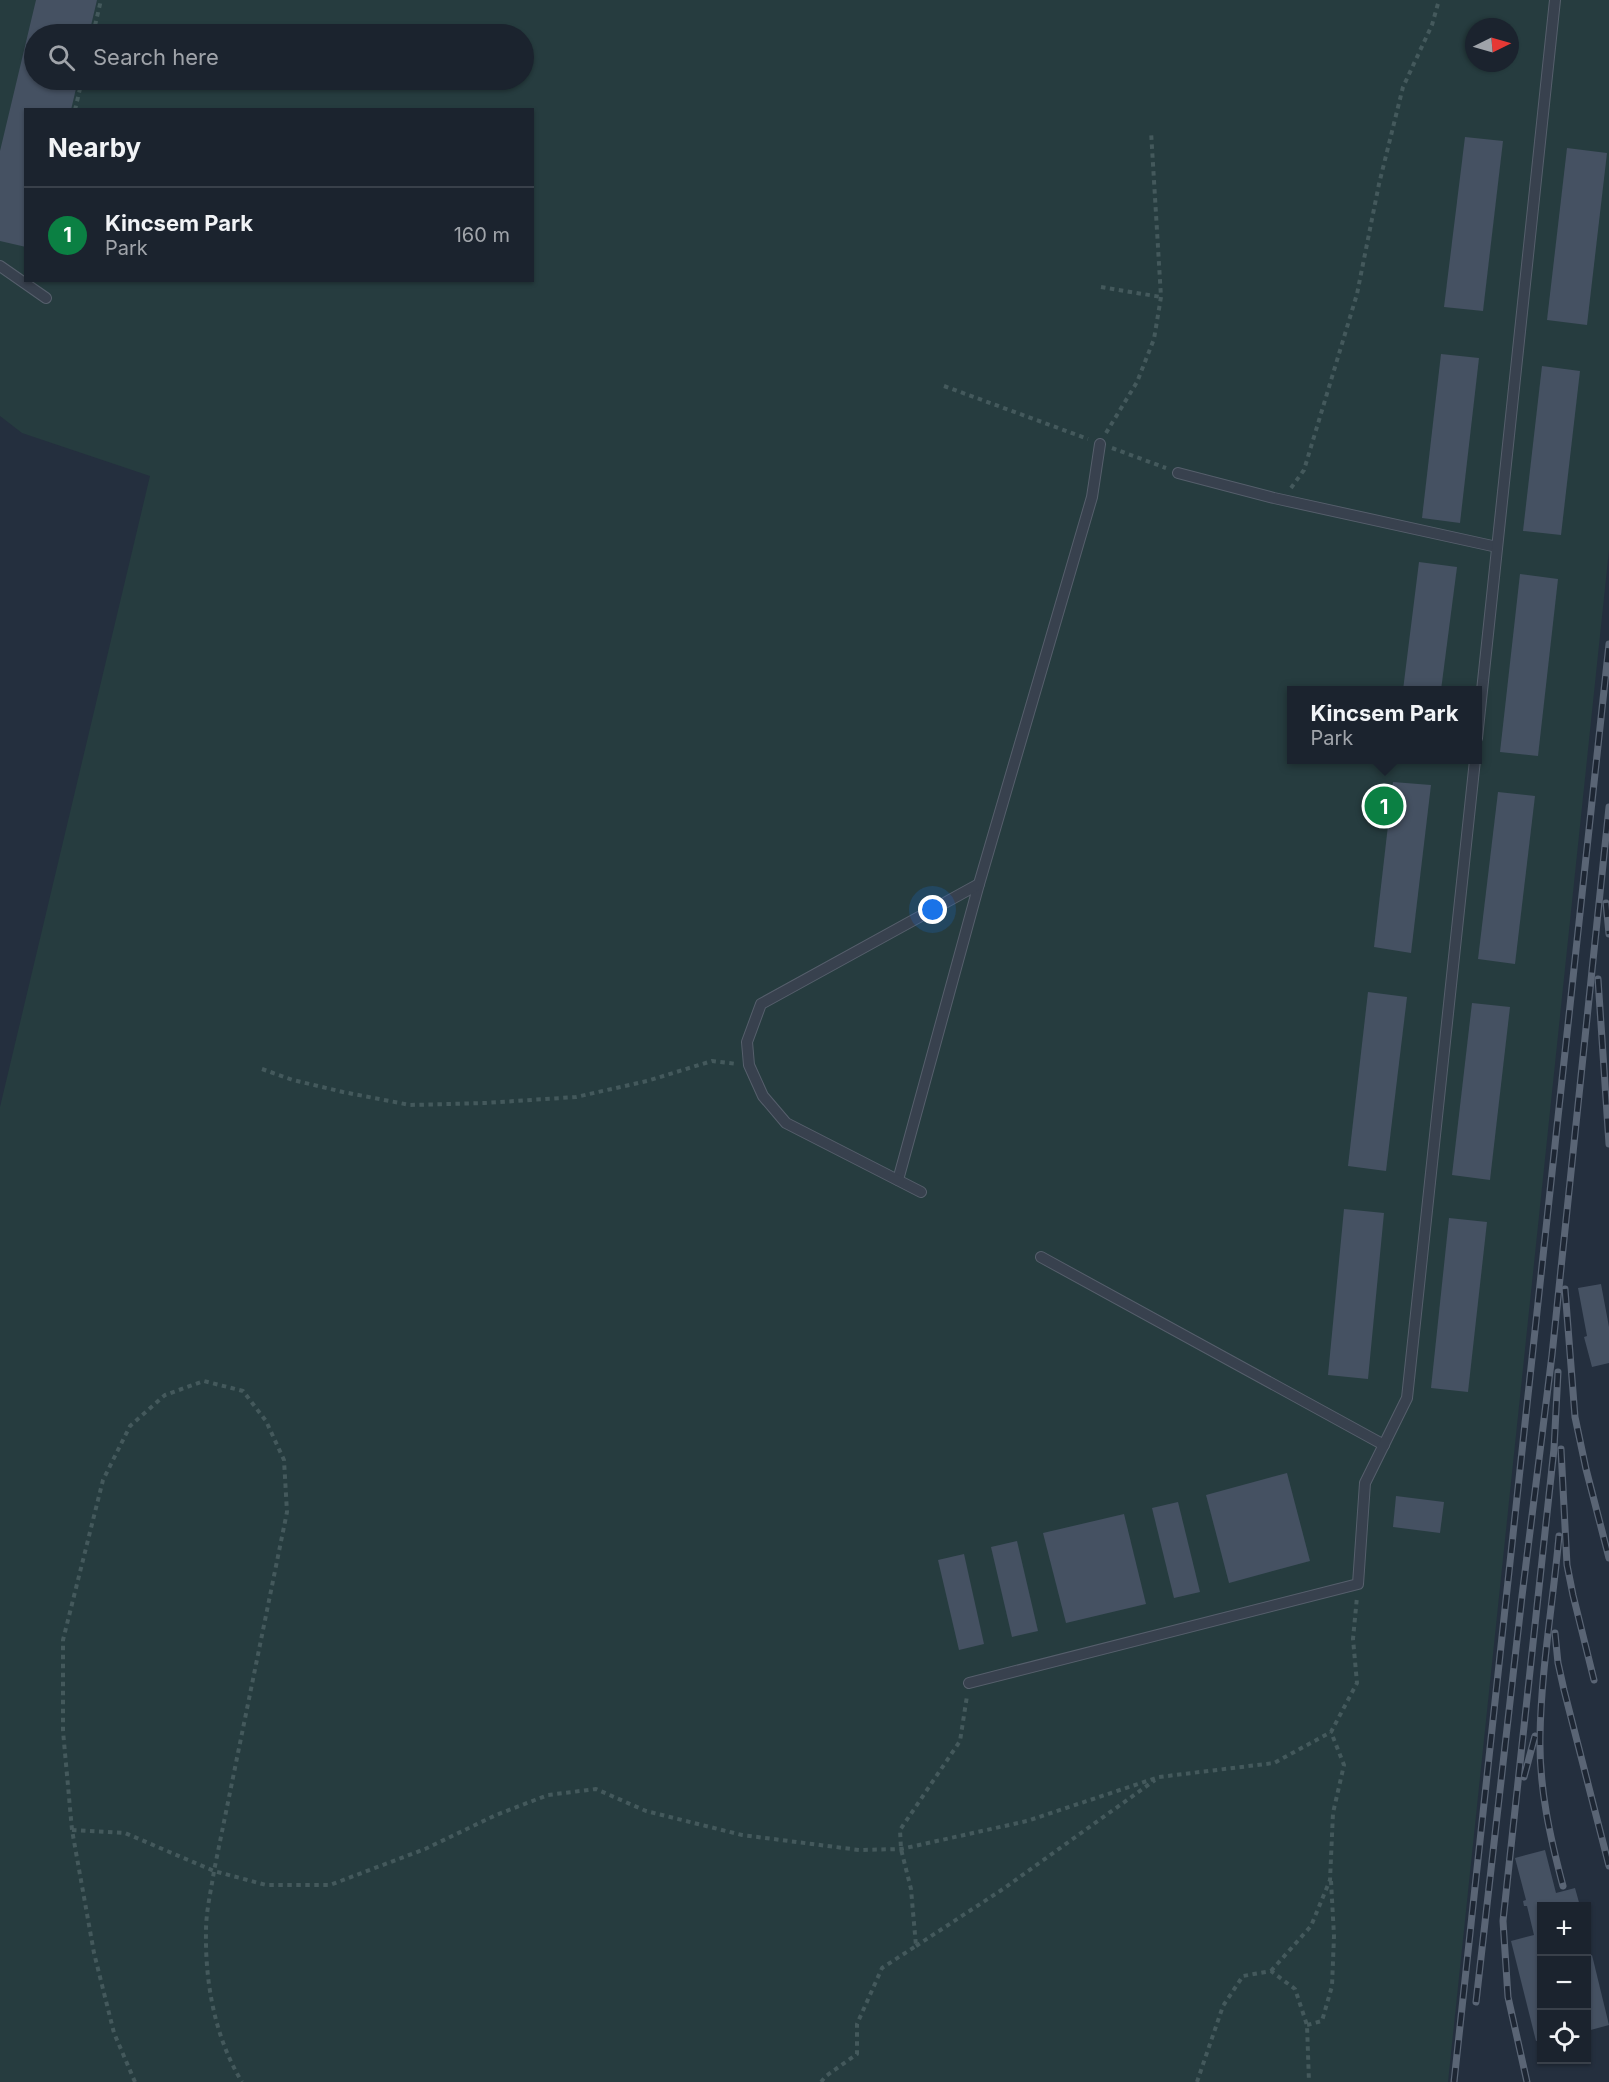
<!DOCTYPE html>
<meta charset="utf-8">
<style>
:root{--surface:#1b232e;--page:#242b36;--text:#f1f3f6;--muted:#a0a4aa;--line:#39404a;--accent:#0b8043}
body{margin:0;font-family:Inter,sans-serif;background:var(--page);color:var(--text)}
.controls{position:absolute;right:18px;bottom:18px;display:grid;overflow:hidden;border-radius:0px;box-shadow:0 2px 4px #0004}
.controls button{width:54px;height:54px;display:grid;place-items:center;padding:0;border:0;border-bottom:2px solid var(--line);background:var(--surface);color:var(--text);font:30px sans-serif}
.compass{position:absolute;left:1465px;top:18px;width:54px;height:54px;border-radius:50%;background:var(--surface);box-shadow:0 2px 4px #0004;rotate:85deg}
.you{position:absolute;left:933px;top:910px;width:21px;height:21px;margin:-15px;border:4px solid #fff;border-radius:50%;background:#1a73e8;box-shadow:0 0 0 9px #1a73e833}
.badge{display:grid;place-items:center;width:39px;height:39px;border-radius:50%;background:var(--accent);color:#fff;font-size:20px;font-weight:700}
.pin{position:absolute;translate:-50% -50%;border:3px solid #fff;box-shadow:0 2px 6px #0006}
.popup{position:absolute;left:1287px;top:686px;width:195px;height:78px;box-sizing:border-box;display:grid;place-content:center;border-radius:0px;background:var(--surface);filter:drop-shadow(0 2px 4px #0005);font-size:20px;white-space:nowrap;color:var(--muted)}
.popup b{font-size:22px;color:var(--text)}
.popup::after{content:'';position:absolute;left:50%;top:100%;margin-left:-12px;border:12px solid transparent;border-top-color:var(--surface)}
.list{margin:0;padding:0;list-style:none}
h2{display:flex;justify-content:space-between;align-items:center;height:78px;margin:0;padding:0 24px;font-size:26px}
h2 small{font-size:20px;font-weight:400;color:var(--muted)}
.list li{display:grid;grid-template-columns:39px 1fr auto;gap:18px;align-items:center;box-sizing:border-box;height:96px;padding:0 24px;border-top:2px solid var(--line)}
.list b{display:block;font-size:22px;white-space:nowrap}
.list p{margin:0;font-size:20px;white-space:nowrap;color:var(--muted)}
.list em{font-size:20px;font-style:normal;color:var(--muted)}
.icon{flex:none;width:33px;height:33px;fill:none;stroke:currentColor;stroke-width:2;stroke-linecap:round;stroke-linejoin:round}
.map{position:relative;flex:none;width:1609px;height:2082px;overflow:hidden}
.search{position:absolute;background:var(--surface);box-shadow:0 2px 4px #0004;left:24px;top:24px;width:510px;height:66px;display:flex;align-items:center;gap:15px;box-sizing:border-box;padding:0 21px;border-radius:33px;color:var(--muted);font-size:22px}
.panel{position:absolute;background:var(--surface);box-shadow:0 2px 4px #0004;left:24px;top:108px;width:510px;height:174px;border-radius:0px}
.map>svg:first-child{display:block}
.green{fill:#263c3f;fill-rule:evenodd}
.building{fill:#455162}
.lines{fill:none;stroke-linecap:round;stroke-linejoin:round}
.lane-casing{stroke:#565f6c;stroke-width:12}
.path{stroke:#44595c;stroke-width:4;stroke-dasharray:4.5 4.5;stroke-linecap:butt}
.lane{stroke:#38414e;stroke-width:10}
.rail-casing{stroke:#5a6575;stroke-width:7}
.rail{stroke:#1d2633;stroke-width:4.5;stroke-dasharray:14;stroke-linecap:butt}
</style>
<div class="map">
<svg width="1609" height="2082" viewBox="0 0 1609 2082">
<rect width="100%" height="100%" fill="#242f3e"/>
<!-- green -->
<path class="green" d="M0 0H1609V550L1448 2082H0V1107L150 476 22 433 0 416ZM1474 27H1510V63H1474ZM34 34H524V80H34ZM26 110H532V280H26ZM1291 690H1477V760H1291Z"/>
<!-- building -->
<g class="building">
<path d="M36 0H97L89 34H34V80H78L71 110H26V247L0 241V151Z"/>
<path d="M1465 137 1503 141 1483 311 1444 307Z"/>
<path d="M1567 148 1607 153 1587 325 1547 320Z"/>
<path d="M1441 354 1479 358 1460 523 1422 518Z"/>
<path d="M1542 366 1580 371 1561 535 1523 531Z"/>
<path d="M1419 562 1457 567 1441 690H1403Z"/>
<path d="M1520 574 1558 579 1538 756 1500 752Z"/>
<path d="M1393 782 1431 785 1411 953 1374 947Z"/>
<path d="M1498 792 1535 796 1515 964 1478 959Z"/>
<path d="M1368 992 1407 997 1386 1171 1348 1166Z"/>
<path d="M1472 1003 1510 1007 1490 1180 1452 1175Z"/>
<path d="M1344 1209 1384 1213 1368 1379 1328 1375Z"/>
<path d="M1449 1218 1487 1222 1468 1392 1431 1388Z"/>
<path d="M1601 1284 1609 1327V1363L1592 1367 1584 1337 1587 1336 1578 1288Z"/>
<path d="M1287 1473 1310 1561 1229 1583 1206 1495Z"/>
<path d="M1396 1496 1444 1502 1440 1533 1393 1527Z"/>
<path d="M1178 1502 1200 1592 1174 1598 1152 1508Z"/>
<path d="M1124 1514 1146 1604 1066 1623 1043 1533Z"/>
<path d="M1017 1541 1038 1631 1012 1637 991 1547Z"/>
<path d="M964 1554 984 1644 959 1650 938 1560Z"/>
<path d="M1545 1850 1556 1893 1575 1888 1580 1906H1542V2040L1536 2041 1511 1941 1534 1935 1527 1906H1524L1523 1901 1526 1900 1515 1858Z"/>
<path d="M1592 1955 1609 2025 1587 2031V1956Z"/>
</g>
<g class="lines">
<!-- lane casing -->
<g class="lane-casing">
<g id="lane">
<path d="M0 266 46 298"/>
<path d="M1178 473 1274 498 1497 547"/>
<path d="M1477 738 1555 0"/>
<path d="M898 1180 979 884"/>
<path d="M921 1192 786 1123 763 1096 749 1065 747 1042 761 1004 979 884 1092 497 1100 444"/>
<path d="M1041 1257 1384 1445"/>
<path d="M969 1683 1358 1584 1365 1483 1407 1398 1475 760"/>
</g>
</g>
<!-- path -->
<g class="path">
<path d="M93 34 101 0"/>
<path d="M75 110 82 80"/>
<path d="M1101 287 1161 297"/>
<path d="M944 386 1088 439"/>
<path d="M1106 433 1137 382 1154 339 1161 297 1151 131"/>
<path d="M1112 448 1166 468"/>
<path d="M1291 488 1304 470 1357 294 1379 184 1403 87 1432 25 1439 0"/>
<path d="M262 1069 293 1080 343 1092 410 1105 485 1103 576 1097 647 1081 712 1061 737 1064"/>
<path d="M72 1830 125 1833 214 1871 266 1885H330L425 1849 496 1815 548 1795 596 1789 646 1811 742 1835 859 1850 901 1849 1027 1821 1159 1777 1274 1763 1331 1732 1357 1683 1353 1639 1357 1597"/>
<path d="M916 1946 1003 1889 1155 1780"/>
<path d="M1271 1971 1311 1926 1330 1880 1333 1813 1344 1765 1331 1732"/>
<path d="M1307 2025 1322 2021 1332 1986 1334 1936 1331 1881"/>
<path d="M135 2082 114 2033 94 1953 72 1830 63 1731V1640L103 1480 130 1426 165 1395 204 1381 243 1391 266 1421 284 1460 287 1512 214 1871C211 1891 206 1911 206 1931 205 1983 215 2038 242 2082"/>
<path d="M821 2082 826 2076 857 2054V2024L882 1968 916 1946 911 1889 901 1849 900 1830 960 1741 967 1696"/>
<path d="M1197 2082 1223 2006 1243 1976 1271 1971 1295 1989 1307 2025 1309 2082"/>
</g>
<!-- lane -->
<use href="#lane" class="lane"/>
<!-- rail casing -->
<g class="rail-casing">
<g id="rail">
<path d="M1606 903 1609 934"/>
<path d="M1598 979 1609 1144"/>
<path d="M1565 1289 1575 1417 1586 1469 1609 1558"/>
<path d="M1561 1449 1567 1565 1573 1595 1594 1680"/>
<path d="M1559 1536C1553 1603 1541 1670 1540 1737 1539 1788 1550 1837 1563 1886"/>
<path d="M1555 1633 1558 1663 1564 1690 1609 1866"/>
<path d="M1524 1777 1535 1736"/>
<path d="M1476 2002 1522 1596 1552 1355 1609 807"/>
<path d="M1454 2082 1609 644"/>
<path d="M1527 2082 1508 1997 1503 1921 1554 1449 1558 1372"/>
</g>
</g>
<!-- rail -->
<use href="#rail" class="rail"/>
</g>
</svg>
<div class="controls">
<button>+</button>
<button>−</button>
<button><svg class="icon" aria-label="locate" viewBox="0 0 24 24"><circle cx="12" cy="12" r="6"/><path d="M12 2v4M12 18v4M2 12h4M18 12h4"/></svg></button>
</div>
<svg class="compass" viewBox="-18 -18 36 36"><path d="M0-13l5 13h-10z" fill="#e53935"/><path d="M0 13l5-13h-10z" fill="#a0a4aa"/></svg>
<div class="you"></div>
<div class="pin badge" style="left:1384px;top:806px">1</div>
<div class="popup"><b>Kincsem Park</b>Park</div>
<div class="search"><svg class="icon" aria-label="search" viewBox="0 0 24 24"><circle cx="10" cy="10" r="6"/><path d="M15 15l6 6"/></svg>Search here</div>
<section class="panel">
<h2>Nearby<small></small></h2>
<ul class="list">
<li><span class="badge">1</span><div><b>Kincsem Park</b><p>Park</p></div><em>160 m</em></li>
</ul>
</section>
</div>
